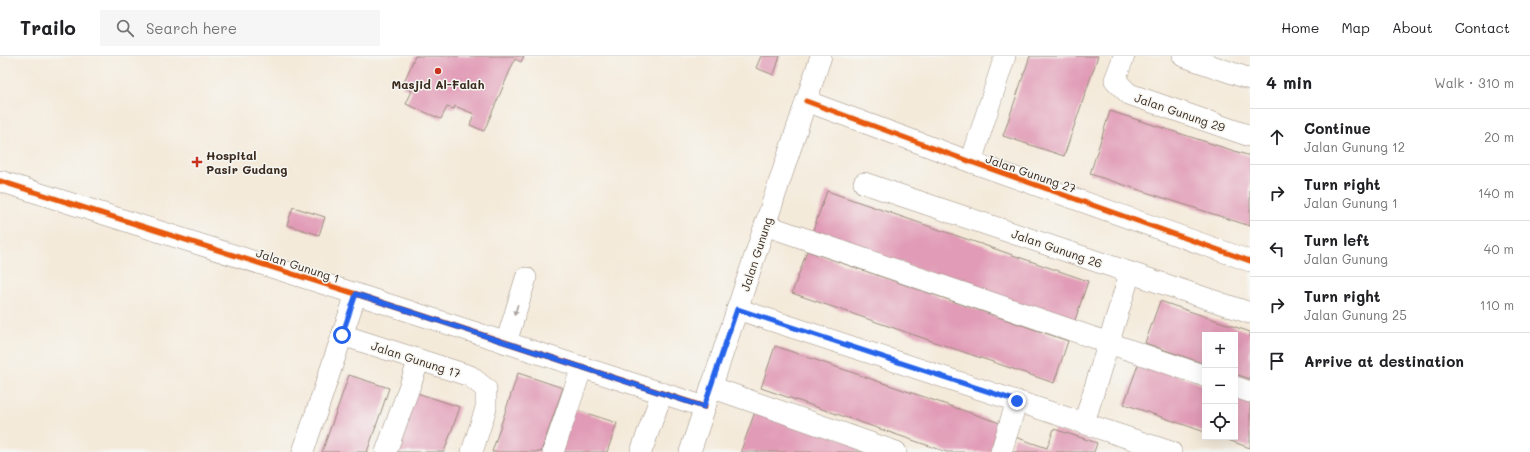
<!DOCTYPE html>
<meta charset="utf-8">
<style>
:root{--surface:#fff;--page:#f6f6f6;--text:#202124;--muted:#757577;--line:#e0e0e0}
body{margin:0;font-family:Mali,sans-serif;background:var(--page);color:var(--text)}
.controls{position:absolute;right:12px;bottom:12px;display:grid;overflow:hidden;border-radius:0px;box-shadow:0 4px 16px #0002}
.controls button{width:36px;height:36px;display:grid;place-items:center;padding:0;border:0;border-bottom:1px solid var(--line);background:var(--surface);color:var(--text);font:20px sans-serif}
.stop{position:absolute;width:12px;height:12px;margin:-9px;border:3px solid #2563eb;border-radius:50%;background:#fff}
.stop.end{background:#2563eb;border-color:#fff;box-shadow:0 1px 4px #0008}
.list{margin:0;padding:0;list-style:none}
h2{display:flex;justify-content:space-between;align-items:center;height:52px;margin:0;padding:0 16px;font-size:17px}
h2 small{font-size:13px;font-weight:400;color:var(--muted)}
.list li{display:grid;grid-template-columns:26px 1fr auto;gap:12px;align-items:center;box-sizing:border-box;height:56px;padding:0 16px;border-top:1px solid var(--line)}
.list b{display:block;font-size:15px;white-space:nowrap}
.list p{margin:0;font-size:13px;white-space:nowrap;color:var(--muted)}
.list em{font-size:13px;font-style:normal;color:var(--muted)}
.icon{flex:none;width:22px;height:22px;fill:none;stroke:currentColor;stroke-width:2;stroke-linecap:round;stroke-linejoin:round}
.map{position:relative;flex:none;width:1250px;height:396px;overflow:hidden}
header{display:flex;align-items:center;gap:24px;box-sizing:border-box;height:56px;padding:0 20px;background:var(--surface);border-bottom:1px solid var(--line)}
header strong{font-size:19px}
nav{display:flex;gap:22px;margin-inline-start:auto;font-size:14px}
.search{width:280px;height:36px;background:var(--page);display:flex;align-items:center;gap:10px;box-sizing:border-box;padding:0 14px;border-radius:0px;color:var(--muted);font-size:15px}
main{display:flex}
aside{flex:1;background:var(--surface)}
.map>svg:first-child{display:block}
.building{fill:#e19bb6}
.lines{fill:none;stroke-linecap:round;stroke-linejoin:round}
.minor-casing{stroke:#988a7c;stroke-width:22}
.minor{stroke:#fff;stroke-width:21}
.cycleway-casing{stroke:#f6f6f2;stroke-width:8}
.cycleway{stroke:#e8590c;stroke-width:5}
.oneway{fill:#a79f9a}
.route{stroke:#2563eb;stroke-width:5}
.poi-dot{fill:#c8321e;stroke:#f6f6f2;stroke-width:1.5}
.labels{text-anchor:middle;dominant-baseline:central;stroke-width:3;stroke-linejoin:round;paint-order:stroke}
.poi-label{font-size:12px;font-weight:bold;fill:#3b2a1e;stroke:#f6f6f2}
.street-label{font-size:12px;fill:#3b2a1e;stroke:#f6f6f2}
</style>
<header>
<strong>Trailo</strong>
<div class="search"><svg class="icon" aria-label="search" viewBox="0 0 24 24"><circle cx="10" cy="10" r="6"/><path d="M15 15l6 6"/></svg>Search here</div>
<nav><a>Home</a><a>Map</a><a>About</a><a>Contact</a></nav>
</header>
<main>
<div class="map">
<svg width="1250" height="396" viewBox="0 0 1250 396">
<rect width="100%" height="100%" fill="#f6f6f2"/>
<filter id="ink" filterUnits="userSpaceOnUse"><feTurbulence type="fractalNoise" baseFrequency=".025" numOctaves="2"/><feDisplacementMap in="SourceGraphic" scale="8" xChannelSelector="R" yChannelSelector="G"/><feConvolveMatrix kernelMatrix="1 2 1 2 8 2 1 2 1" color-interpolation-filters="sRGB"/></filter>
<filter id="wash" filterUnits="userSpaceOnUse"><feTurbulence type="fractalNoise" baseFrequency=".012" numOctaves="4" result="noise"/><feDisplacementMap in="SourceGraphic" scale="16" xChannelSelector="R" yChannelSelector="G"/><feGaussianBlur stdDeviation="0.9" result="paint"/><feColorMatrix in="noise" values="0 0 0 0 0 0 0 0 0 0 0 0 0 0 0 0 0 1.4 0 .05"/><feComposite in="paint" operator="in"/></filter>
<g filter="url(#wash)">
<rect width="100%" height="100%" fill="#f4eada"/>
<g id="blocks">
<!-- building -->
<g class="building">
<path d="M415 0H524L521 6 515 3 484 75 470 69 474 58 455 50 454 53 447 51 441 63 406 48 412 35 402 31Z"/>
<path d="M761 0H780L774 19 756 12Z"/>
<path d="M1030 0H1098L1064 100 1003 80Z"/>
<path d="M1110 55 1250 100V170L1090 118Z"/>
<path d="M827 135 1088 225 1074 267 812 177Z"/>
<path d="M293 151 325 161 319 179 287 169Z"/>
<path d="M807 195 1068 285 1054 327 792 237Z"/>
<path d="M1160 245 1250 276V323L1235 318V279H1205V308L1145 287Z"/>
<path d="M775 290 1000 367 990 396H947L761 332Z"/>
<path d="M1139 306 1205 329V376L1124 348Z"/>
<path d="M518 317 563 332 541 396H492Z"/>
<path d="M349 319 389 332 383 350 367 396H322Z"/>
<path d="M414 336 460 351 444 396H393Z"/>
<path d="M1235 339 1250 344V392L1220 381H1235Z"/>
<path d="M574 353 617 367 607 396H560Z"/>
<path d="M756 353 880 396H744L741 395Z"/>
<path d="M1054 373 1097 387 1094 396H1010L1015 381 1047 392Z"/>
</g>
</g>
</g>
<g filter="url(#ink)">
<use href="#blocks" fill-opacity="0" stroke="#988a7c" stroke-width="1"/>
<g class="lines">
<!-- minor casing -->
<g class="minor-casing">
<g id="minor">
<path d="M1124 0 1115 24 1129 38 1250 80"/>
<path d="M1183 0 1250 23"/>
<path d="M806 45 971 106 1250 205"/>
<path d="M971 106 1005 0"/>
<path d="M0 125 356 238 705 351"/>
<path d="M864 127 1250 257"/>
<path d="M765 169 1205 320"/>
<path d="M737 253 1171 396"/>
<path d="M342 279 470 320 486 333V352L472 396"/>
<path d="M506 287 526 222"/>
<path d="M711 331 896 396"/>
<path d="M1235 331 1250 336"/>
<path d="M1084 367 1130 217"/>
<path d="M303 396 356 238"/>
<path d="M386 396 419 304"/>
<path d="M553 396 582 311"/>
<path d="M641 396 662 337"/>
<path d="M690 396 821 0"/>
<path d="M1001 396 1017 345"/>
</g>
</g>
<!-- minor -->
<use href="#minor" class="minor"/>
<!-- cycleway casing -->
<g class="cycleway-casing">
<g id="cycleway">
<path d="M806 45 971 106 1250 205"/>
<path d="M0 125 356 238 705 351"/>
</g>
</g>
<!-- cycleway -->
<use href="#cycleway" class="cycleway"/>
</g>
<!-- one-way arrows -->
<defs><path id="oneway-solid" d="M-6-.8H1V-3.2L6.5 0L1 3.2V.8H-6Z"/></defs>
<use class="oneway" href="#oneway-solid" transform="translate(516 254) rotate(107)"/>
</g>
<g class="lines" filter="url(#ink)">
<!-- route -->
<path class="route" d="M342 279 356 238 704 351 737 253 1017 345"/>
</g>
<!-- markers -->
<g class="poi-dot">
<circle cx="438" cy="15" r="4"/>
<path d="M195 100h4v4h4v4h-4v4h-4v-4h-4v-4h4z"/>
</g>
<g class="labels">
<!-- poi labels -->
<g class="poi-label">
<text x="438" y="28">Masjid Al-Falah</text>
<text x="206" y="99" text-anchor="start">Hospital<tspan x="206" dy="14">Pasir Gudang</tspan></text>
</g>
<!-- street labels -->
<g class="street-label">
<text transform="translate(1180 56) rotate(19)">Jalan Gunung 29</text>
<text transform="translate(1031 117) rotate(19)">Jalan Gunung 27</text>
<text transform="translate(1057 192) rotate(19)">Jalan Gunung 26</text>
<text transform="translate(756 198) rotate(-72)">Jalan Gunung</text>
<text transform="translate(298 209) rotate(18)">Jalan Gunung 1</text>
<text transform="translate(416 303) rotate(18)">Jalan Gunung 17</text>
</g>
</g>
</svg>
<div class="controls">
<button>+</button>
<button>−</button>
<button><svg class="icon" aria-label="locate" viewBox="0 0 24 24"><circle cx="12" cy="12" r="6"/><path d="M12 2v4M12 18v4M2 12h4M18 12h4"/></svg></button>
</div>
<div class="stop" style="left:342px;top:279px"></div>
<div class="stop end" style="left:1017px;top:345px"></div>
</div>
<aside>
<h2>4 min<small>Walk · 310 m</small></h2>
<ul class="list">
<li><svg class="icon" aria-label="ahead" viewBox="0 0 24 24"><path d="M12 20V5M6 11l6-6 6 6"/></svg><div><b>Continue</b><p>Jalan Gunung 12</p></div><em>20 m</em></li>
<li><svg class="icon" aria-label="right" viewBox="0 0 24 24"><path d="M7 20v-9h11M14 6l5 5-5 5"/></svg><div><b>Turn right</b><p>Jalan Gunung 1</p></div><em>140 m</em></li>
<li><svg class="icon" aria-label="left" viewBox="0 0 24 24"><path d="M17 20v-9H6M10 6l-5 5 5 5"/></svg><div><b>Turn left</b><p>Jalan Gunung</p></div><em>40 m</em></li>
<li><svg class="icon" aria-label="right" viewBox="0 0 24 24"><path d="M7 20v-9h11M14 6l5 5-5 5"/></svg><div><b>Turn right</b><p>Jalan Gunung 25</p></div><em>110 m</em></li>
<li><svg class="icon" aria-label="arrive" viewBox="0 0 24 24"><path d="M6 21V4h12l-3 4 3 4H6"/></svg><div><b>Arrive at destination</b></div></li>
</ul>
</aside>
</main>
